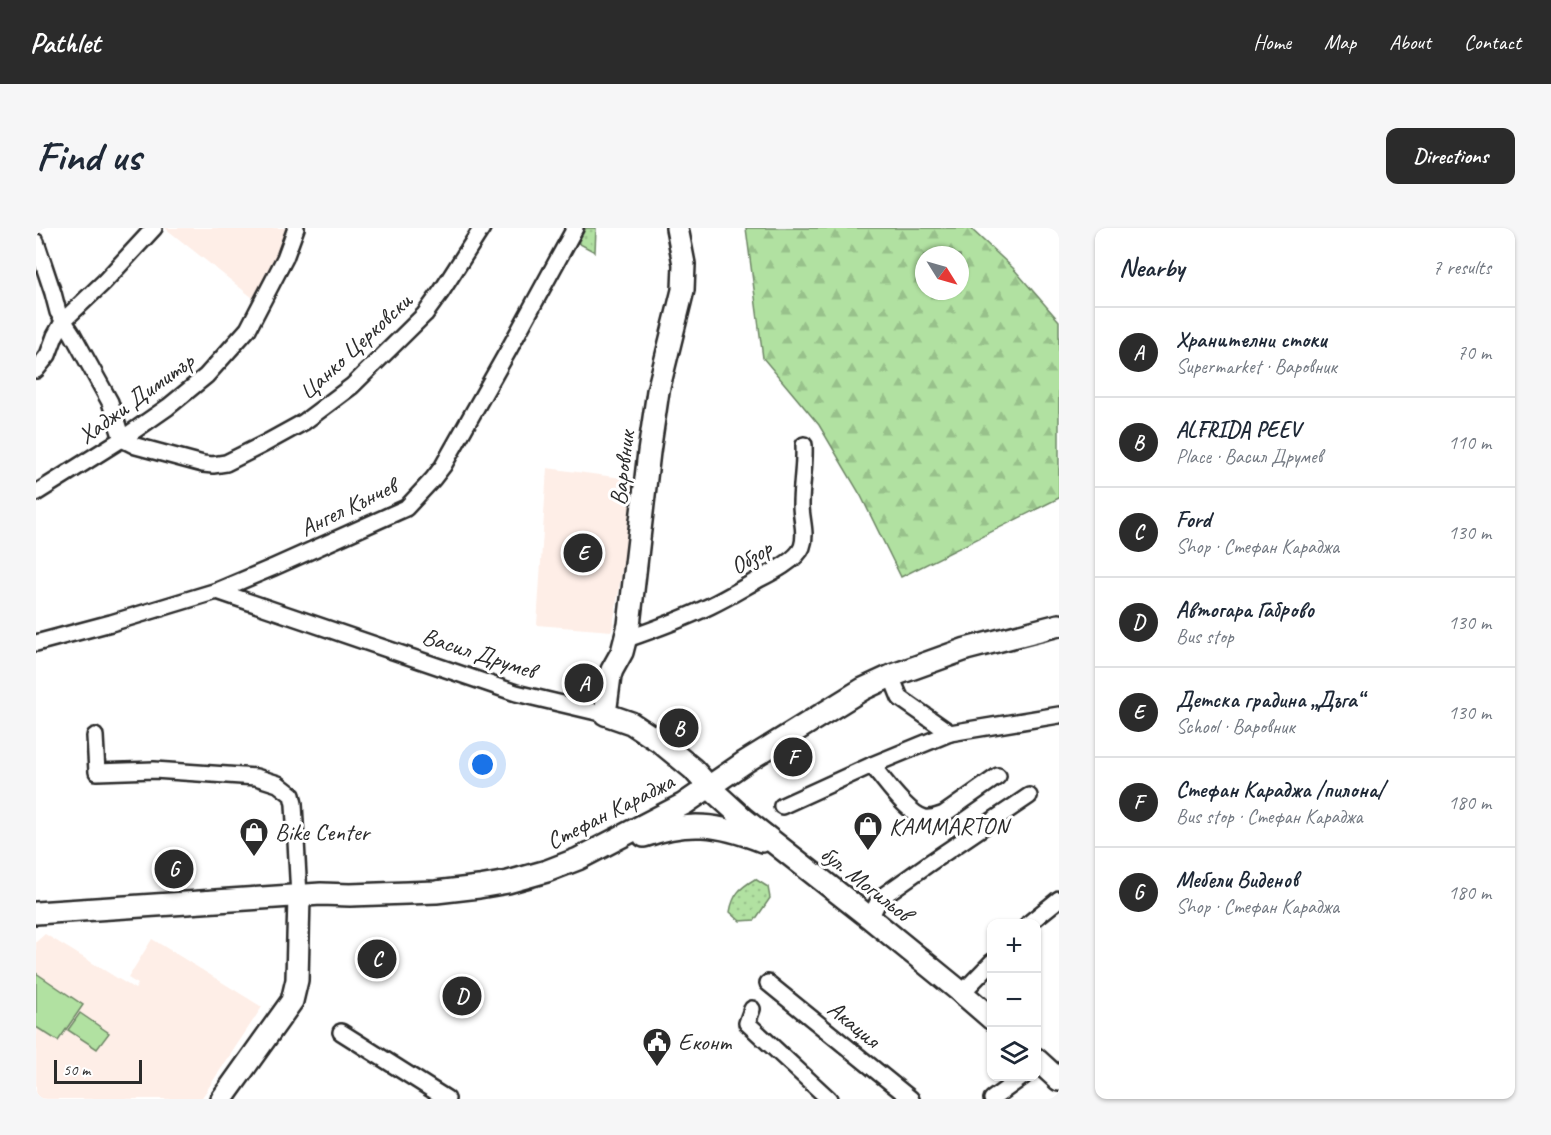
<!DOCTYPE html>
<meta charset="utf-8">
<style>
:root{--surface:#fff;--page:#f6f6f7;--text:#1f2937;--muted:#747a83;--line:#e0e1e3;--accent:#2b2b2b}
body{margin:0;font-family:Caveat,sans-serif;background:var(--page);color:var(--text)}
.controls{position:absolute;right:18px;bottom:18px;display:grid;overflow:hidden;border-radius:12px;box-shadow:0 2px 4px #0004}
.controls button{width:54px;height:54px;display:grid;place-items:center;padding:0;border:0;border-bottom:2px solid var(--line);background:var(--surface);color:var(--text);font:30px sans-serif}
.compass{position:absolute;left:879px;top:18px;width:54px;height:54px;border-radius:50%;background:var(--surface);box-shadow:0 2px 4px #0004;rotate:127deg}
.scale{position:absolute;left:18px;bottom:15px;width:88px;box-sizing:border-box;padding-left:6px;border:3px solid #2b2b2b;border-top:0;font-size:16px;line-height:21px;white-space:nowrap;color:#2b2b2b;-webkit-text-stroke:4px #fff;paint-order:stroke}
.you{position:absolute;left:447px;top:537px;width:21px;height:21px;margin:-15px;border:4px solid #fff;border-radius:50%;background:#1a73e8;box-shadow:0 0 0 9px #1a73e833}
.badge{display:grid;place-items:center;width:39px;height:39px;border-radius:50%;background:var(--accent);color:#fff;font-size:20px;font-weight:700}
.pin{position:absolute;translate:-50% -50%;border:3px solid #fff;box-shadow:0 2px 6px #0006}
.list{margin:0;padding:0;list-style:none}
h2{display:flex;justify-content:space-between;align-items:center;height:78px;margin:0;padding:0 24px;font-size:26px}
h2 small{font-size:20px;font-weight:400;color:var(--muted)}
.list li{display:grid;grid-template-columns:39px 1fr auto;gap:18px;align-items:center;box-sizing:border-box;height:90px;padding:0 24px;border-top:2px solid var(--line)}
.list b{display:block;font-size:22px;white-space:nowrap}
.list p{margin:0;font-size:20px;white-space:nowrap;color:var(--muted)}
.list em{font-size:20px;font-style:normal;color:var(--muted)}
.icon{flex:none;width:33px;height:33px;fill:none;stroke:currentColor;stroke-width:2;stroke-linecap:round;stroke-linejoin:round}
.map{position:relative;flex:none;width:1023px;height:871px;overflow:hidden;border-radius:12px}
header{display:flex;align-items:center;gap:36px;box-sizing:border-box;height:84px;padding:0 30px;background:var(--accent);color:#fff}
header strong{font-size:28px}
nav{display:flex;gap:33px;margin-inline-start:auto;font-size:21px}
.intro{display:flex;align-items:center;justify-content:space-between;box-sizing:border-box;height:144px;padding:0 36px}
h1{margin:0;font-size:42px}
.button{padding:15px 27px;border-radius:12px;background:var(--accent);color:#fff;font-size:21px;font-weight:700}
main{display:flex;gap:36px;padding:0 36px}
aside{flex:1;background:var(--surface);border-radius:12px;box-shadow:0 2px 4px #0004}
.map>svg:first-child{display:block}
.built{fill:#feeee7}
.green{fill:url(#green-dots);stroke:#6e8666;stroke-width:1.5}
.forest{fill:url(#forest-firs);stroke:#6e8666;stroke-width:1.5;fill-rule:evenodd}
.pitch{fill:#b1e1a1;stroke:#6e8666;stroke-width:1.5}
.lines{fill:none;stroke-linecap:round;stroke-linejoin:round}
.street-casing{stroke:#2b2b2b;stroke-width:20}
.secondary-casing{stroke:#2b2b2b;stroke-width:26}
.street{stroke:#fff;stroke-width:15}
.secondary{stroke:#fff;stroke-width:21}
.labels{text-anchor:middle;dominant-baseline:central;stroke-width:6;stroke-linejoin:round;paint-order:stroke}
.street-label{font-size:24px;fill:#2b2b2b;stroke:#fff}
.poi-label{font-size:24px;fill:#2b2b2b;stroke:#fff;text-anchor:start}
</style>
<header>
<strong>Pathlet</strong>
<nav><a>Home</a><a>Map</a><a>About</a><a>Contact</a></nav>
</header>
<div class="intro"><h1>Find us</h1><a class="button">Directions</a></div>
<main>
<div class="map">
<svg width="1023" height="871" viewBox="0 0 1023 871">
<defs>
<pattern id="green-dots" width="8" height="8" patternUnits="userSpaceOnUse" patternTransform="scale(1.5)"><rect width="8" height="8" fill="#b1e1a1"/><path d="M2 2h.1M6 6h.1" fill="none" stroke="#98c18b" stroke-width="1.8" stroke-linecap="round"/></pattern>
<pattern id="forest-firs" width="22" height="20" patternUnits="userSpaceOnUse" patternTransform="scale(1.5)"><rect width="22" height="20" fill="#b1e1a1"/><path d="M5 1l3.5 6h-7zM16 11l3.5 6h-7z" fill="#98c18b"/></pattern>
</defs>
<rect width="100%" height="100%" fill="#fff"/>
<filter id="ink" filterUnits="userSpaceOnUse"><feTurbulence type="fractalNoise" baseFrequency=".0167" numOctaves="2"/><feDisplacementMap in="SourceGraphic" scale="12" xChannelSelector="R" yChannelSelector="G"/><feConvolveMatrix kernelMatrix="1 2 1 2 8 2 1 2 1" color-interpolation-filters="sRGB"/></filter>
<g filter="url(#ink)">
<!-- built -->
<g class="built">
<path d="M129 0H251L250 13 217 70Z"/>
<path d="M511 240 601 252 576 403 501 397Z"/>
<path d="M9 706 99 761 102 756 92 750 116 711 226 779 165 871H0V714Z"/>
</g>
<!-- green -->
<g class="green">
<path d="M550 0H560L559 24 542 15Z"/>
<path d="M719 651 732 659 734 670 719 692 704 693 694 684C697 666 704 660 719 651Z"/>
</g>
<!-- forest -->
<path class="forest" d="M710 0H934L977 40 1023 93V270L865 349 825 268 783 197 727 130ZM888 27H924V63H888Z"/>
<!-- pitch -->
<g class="pitch">
<path d="M0 745 47 777 22 813 0 799Z"/>
<path d="M44 785 73 805 61 821 32 802Z"/>
</g>
<g class="lines">
<!-- street casing -->
<g class="street-casing">
<g id="street">
<path d="M0 14 17 65 22 84 37 107 74 174 86 211 100 218 167 236 177 237 190 235 228 216 268 194 316 158 389 86 405 64 446 0"/>
<path d="M0 142 12 127 19 108 28 92 68 54 118 0"/>
<path d="M0 265 86 211 132 179 170 148 212 101 249 30 260 0"/>
<path d="M181 363 480 465 569 486"/>
<path d="M588 412C617 402 647 391 674 378 691 370 707 360 723 351 735 345 761 332 766 319 771 306 765 291 765 277 765 257 769 238 768 217"/>
<path d="M0 415 75 395 181 363 238 339 370 280 397 251 407 238 472 123 539 0"/>
<path d="M855 448 864 470 914 505 1023 487"/>
<path d="M59 508 61 544 118 542 220 549 242 556 256 567 258 576 263 668"/>
<path d="M836 537C847 551 872 586 889 590 896 591 902 588 908 586L962 548"/>
<path d="M746 578 836 537 914 505"/>
<path d="M834 690 844 670 895 634 993 568"/>
<path d="M992 696 1023 671"/>
<path d="M732 755 875 871"/>
<path d="M926 765 956 734"/>
<path d="M716 781 711 795 793 871"/>
<path d="M305 804 411 871"/>
<path d="M956 871 988 848"/>
</g>
</g>
<!-- secondary casing -->
<g class="secondary-casing">
<g id="secondary">
<path d="M641 0 648 36 647 62 622 163 613 224 593 397 586 424 576 442 574 448 569 486 595 495 624 514 657 541 673 559 708 591 834 690 926 765 956 791"/>
<path d="M608 608C652 592 683 596 726 613"/>
<path d="M0 685 285 666 314 667 400 664 443 659 472 654 511 643 542 631 648 576 709 534 827 461 855 448 930 421 1023 397"/>
<path d="M1000 831 1023 852"/>
<path d="M186 871 256 773 261 752 263 668"/>
</g>
</g>
<!-- street -->
<use href="#street" class="street"/>
<!-- secondary -->
<use href="#secondary" class="secondary"/>
</g>
</g>
<!-- icons -->
<defs>
<g id="shop-pin" transform="scale(1.5)"><path d="M0 17L-7.5 6A9.5 9.5 0 1 1 7.5 6Z" fill="#2b2b2b" stroke="#fff"/><path d="M-5-2.5h2.3a2.7 3.5 0 0 1 5.4 0H5L5.5 6h-11ZM-1.5-2.5h3a1.5 2.3 0 0 0-3 0Z" fill="#fff"/></g>
<g id="civic-pin" transform="scale(1.5)"><path d="M0 17L-7.5 6A9.5 9.5 0 1 1 7.5 6Z" fill="#2b2b2b" stroke="#fff"/><path d="M-.6-6.5H3V-4.5H.6V-3L4-1V1h2V6H-6V1h2V-1L-.6-3ZM-1.2 2.5V6h2.4V2.5Z" fill="#fff"/></g>
</defs>
<g fill-rule="evenodd">
<use href="#shop-pin" x="832" y="598"/>
<use href="#shop-pin" x="218" y="604"/>
<use href="#civic-pin" x="621" y="814"/>
</g>
<g class="labels">
<!-- street labels -->
<g class="street-label">
<text transform="translate(319 118) rotate(-43)">Цанко Церковски</text>
<text transform="translate(100 170) rotate(-36)">Хаджи Димитър</text>
<text transform="translate(586 240) rotate(-83)">Варовник</text>
<text transform="translate(312 279) rotate(-26)">Ангел Кънчев</text>
<text transform="translate(715 329) rotate(-31)">Обзор</text>
<text transform="translate(443 425) rotate(18)">Васил Друмев</text>
<text transform="translate(574 583) rotate(-27)">Стефан Караджа</text>
<text transform="translate(830 655) rotate(38)">бул. Могильов</text>
<text transform="translate(818 796) rotate(39)">Акация</text>
</g>
<!-- poi labels -->
<g class="poi-label">
<text x="853" y="598">KAMMARTON</text>
<text x="239" y="604">Bike Center</text>
<text x="642" y="814">Еконт</text>
</g>
</g>
</svg>
<div class="controls">
<button>+</button>
<button>−</button>
<button><svg class="icon" aria-label="layers" viewBox="0 0 24 24"><path d="M12 4l9 5-9 5-9-5zM3 14l9 5 9-5"/></svg></button>
</div>
<svg class="compass" viewBox="-18 -18 36 36"><path d="M0-13l5 13h-10z" fill="#e53935"/><path d="M0 13l5-13h-10z" fill="#747a83"/></svg>
<div class="scale">50 m</div>
<div class="you"></div>
<div class="pin badge" style="left:548px;top:455px">A</div>
<div class="pin badge" style="left:643px;top:500px">B</div>
<div class="pin badge" style="left:341px;top:731px">C</div>
<div class="pin badge" style="left:426px;top:768px">D</div>
<div class="pin badge" style="left:547px;top:325px">E</div>
<div class="pin badge" style="left:757px;top:529px">F</div>
<div class="pin badge" style="left:138px;top:641px">G</div>
</div>
<aside>
<h2>Nearby<small>7 results</small></h2>
<ul class="list">
<li><span class="badge">A</span><div><b>Хранителни стоки</b><p>Supermarket · Варовник</p></div><em>70 m</em></li>
<li><span class="badge">B</span><div><b>ALFRIDA PEEV</b><p>Place · Васил Друмев</p></div><em>110 m</em></li>
<li><span class="badge">C</span><div><b>Ford</b><p>Shop · Стефан Караджа</p></div><em>130 m</em></li>
<li><span class="badge">D</span><div><b>Автогара Габрово</b><p>Bus stop</p></div><em>130 m</em></li>
<li><span class="badge">E</span><div><b>Детска градина „Дъга“</b><p>School · Варовник</p></div><em>130 m</em></li>
<li><span class="badge">F</span><div><b>Стефан Караджа /пилона/</b><p>Bus stop · Стефан Караджа</p></div><em>180 m</em></li>
<li><span class="badge">G</span><div><b>Мебели Виденов</b><p>Shop · Стефан Караджа</p></div><em>180 m</em></li>
</ul>
</aside>
</main>
